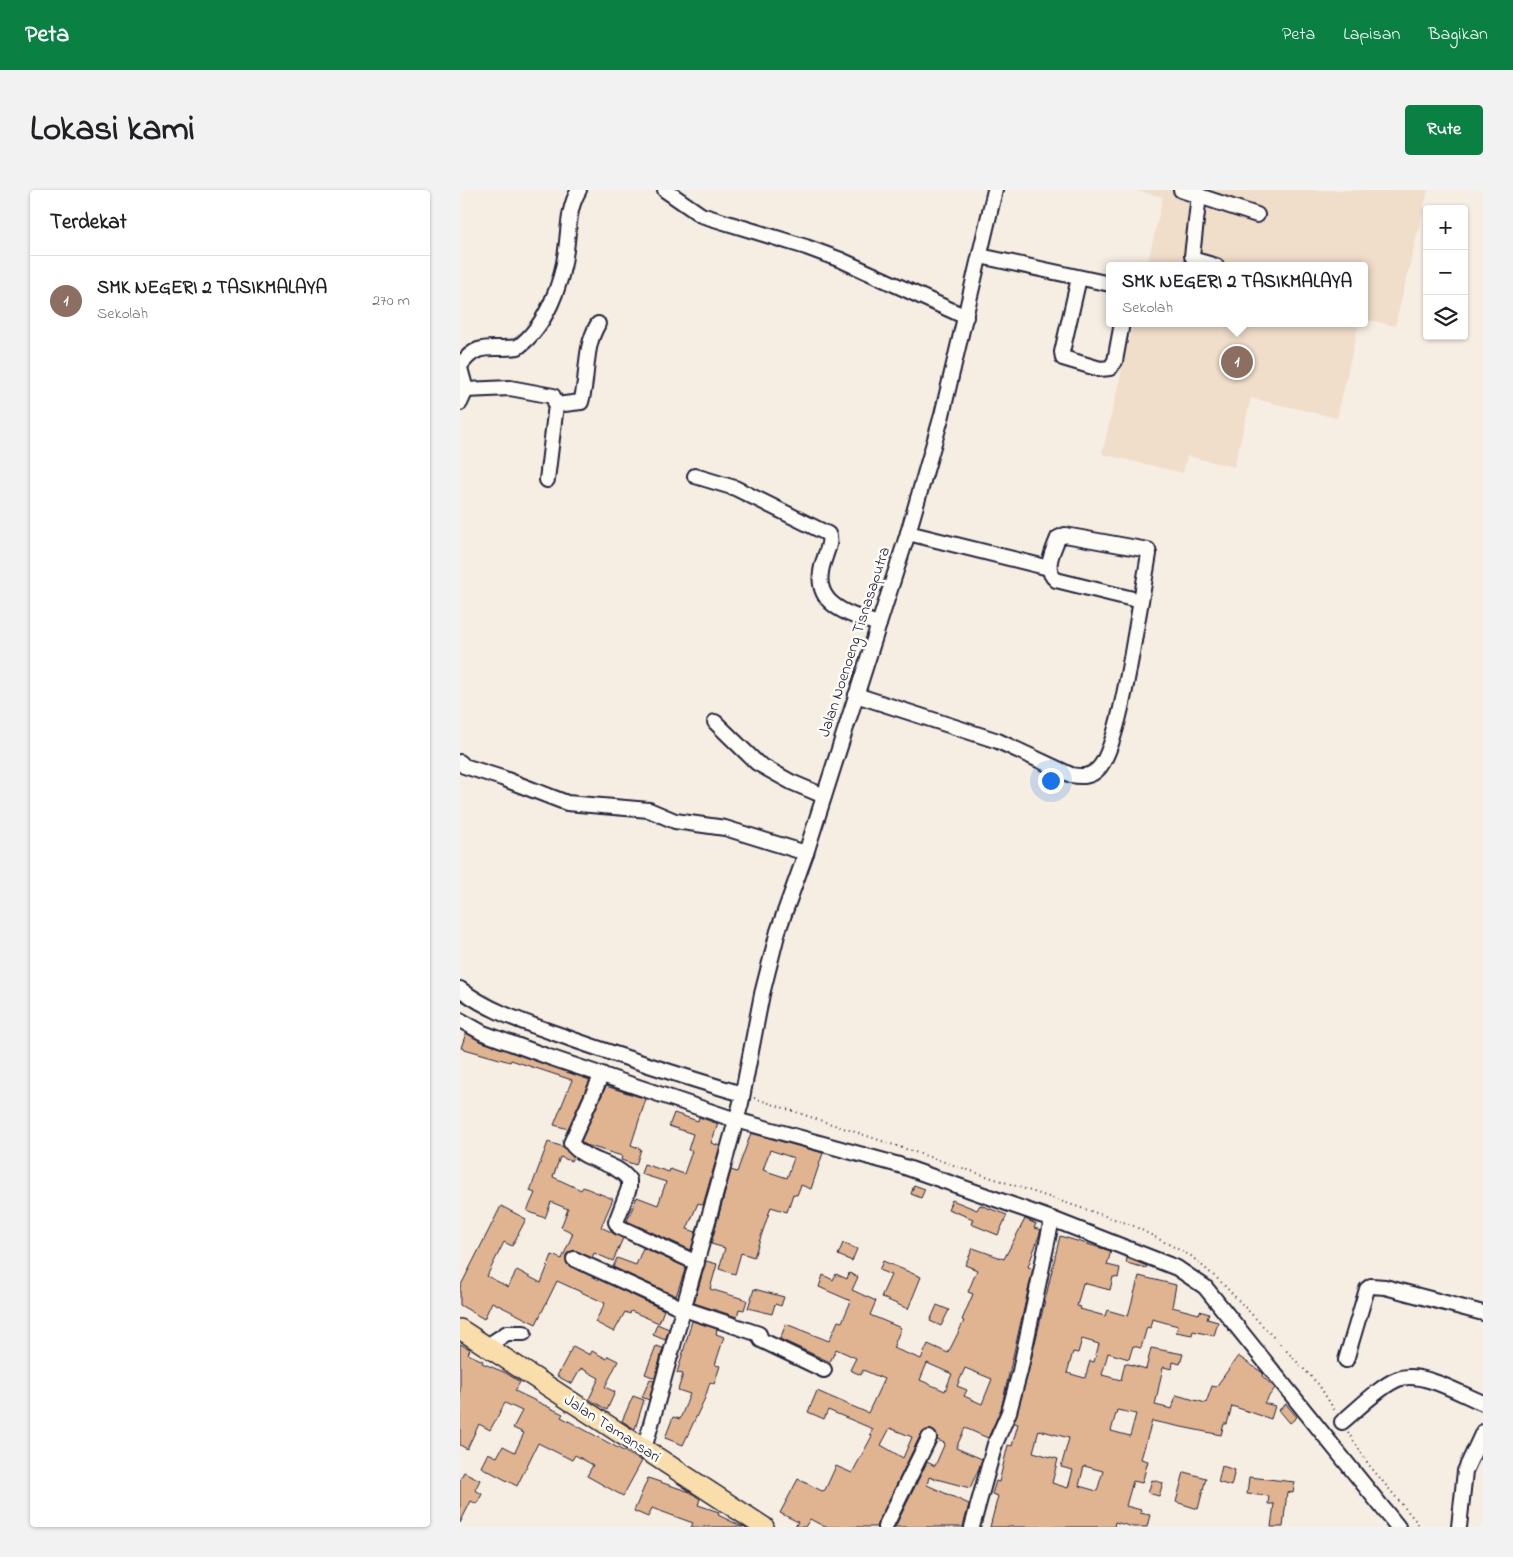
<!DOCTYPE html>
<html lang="id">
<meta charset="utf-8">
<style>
:root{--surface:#fff;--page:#f2f2f2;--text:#202124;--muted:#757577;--line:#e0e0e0;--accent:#0b8043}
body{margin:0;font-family:"Indie Flower",sans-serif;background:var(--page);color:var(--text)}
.controls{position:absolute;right:15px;top:15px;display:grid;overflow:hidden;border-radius:5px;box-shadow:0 1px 4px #0004}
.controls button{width:45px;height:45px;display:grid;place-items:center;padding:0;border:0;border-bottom:1px solid var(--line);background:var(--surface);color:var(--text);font:25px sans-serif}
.you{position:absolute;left:590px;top:590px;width:18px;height:18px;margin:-12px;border:4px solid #fff;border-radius:50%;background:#1a73e8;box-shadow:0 0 0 8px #1a73e833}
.badge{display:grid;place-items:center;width:32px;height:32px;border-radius:50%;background:var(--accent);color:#fff;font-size:16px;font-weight:700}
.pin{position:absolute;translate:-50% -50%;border:2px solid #fff;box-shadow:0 1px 5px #0006}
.popup{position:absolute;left:646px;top:72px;width:262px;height:65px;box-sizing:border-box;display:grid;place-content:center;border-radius:5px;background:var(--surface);filter:drop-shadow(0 1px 4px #0005);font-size:16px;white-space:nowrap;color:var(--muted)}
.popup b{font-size:19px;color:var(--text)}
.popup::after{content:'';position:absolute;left:50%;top:100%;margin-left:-10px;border:10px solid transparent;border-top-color:var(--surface)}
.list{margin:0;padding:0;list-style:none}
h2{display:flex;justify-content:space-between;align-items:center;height:65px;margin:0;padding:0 20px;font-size:21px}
h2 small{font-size:16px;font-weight:400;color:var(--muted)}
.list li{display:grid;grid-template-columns:32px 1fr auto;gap:15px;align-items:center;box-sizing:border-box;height:90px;padding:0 20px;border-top:1px solid var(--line)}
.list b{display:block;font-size:19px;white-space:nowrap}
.list p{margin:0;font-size:16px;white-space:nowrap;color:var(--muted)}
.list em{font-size:16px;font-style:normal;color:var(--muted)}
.icon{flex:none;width:28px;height:28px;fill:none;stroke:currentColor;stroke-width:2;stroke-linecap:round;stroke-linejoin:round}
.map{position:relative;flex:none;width:1023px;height:1337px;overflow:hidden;border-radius:5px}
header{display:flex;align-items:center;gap:30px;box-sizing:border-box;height:70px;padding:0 25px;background:var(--accent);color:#fff}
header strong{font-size:24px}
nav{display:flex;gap:28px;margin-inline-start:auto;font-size:18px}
.intro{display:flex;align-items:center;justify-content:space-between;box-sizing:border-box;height:120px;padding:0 30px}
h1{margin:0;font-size:35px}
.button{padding:12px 22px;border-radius:5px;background:var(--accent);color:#fff;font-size:18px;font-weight:700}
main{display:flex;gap:30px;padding:0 30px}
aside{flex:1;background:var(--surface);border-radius:5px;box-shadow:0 1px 4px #0004}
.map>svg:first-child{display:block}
.built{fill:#f0ddca}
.building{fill:#e0b491;stroke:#22223b;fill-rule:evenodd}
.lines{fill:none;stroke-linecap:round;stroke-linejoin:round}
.minor-casing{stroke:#22223b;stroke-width:18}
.major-casing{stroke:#22223b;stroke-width:22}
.path{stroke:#22223b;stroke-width:2;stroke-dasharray:1 4;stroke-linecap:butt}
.minor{stroke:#fdfcf7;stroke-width:14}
.major{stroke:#f9deab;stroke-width:19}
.labels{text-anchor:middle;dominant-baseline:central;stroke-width:5;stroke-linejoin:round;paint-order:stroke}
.street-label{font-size:16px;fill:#22223b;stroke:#fdfcf7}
</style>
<header>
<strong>Peta</strong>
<nav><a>Peta</a><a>Lapisan</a><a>Bagikan</a></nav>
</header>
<div class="intro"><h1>Lokasi kami</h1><a class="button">Rute</a></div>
<main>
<aside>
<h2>Terdekat<small></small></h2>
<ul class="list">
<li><span class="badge" style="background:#8d6e63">1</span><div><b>SMK NEGERI 2 TASIKMALAYA</b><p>Sekolah</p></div><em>270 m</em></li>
</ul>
</aside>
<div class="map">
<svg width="1023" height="1337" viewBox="0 0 1023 1337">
<rect width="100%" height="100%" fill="#f7eee3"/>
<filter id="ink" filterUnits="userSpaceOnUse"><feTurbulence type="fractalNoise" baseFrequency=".02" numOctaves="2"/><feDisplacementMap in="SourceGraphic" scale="10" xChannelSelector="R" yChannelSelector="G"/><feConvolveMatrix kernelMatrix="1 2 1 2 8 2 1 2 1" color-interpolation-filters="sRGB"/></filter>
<g filter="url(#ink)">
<!-- built -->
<g class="built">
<path d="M674 0H968L935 136 905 129 904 76H687L703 7Z"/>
<path d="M673 133H899L877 228 791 208 774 277 727 266 723 283 642 264Z"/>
</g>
<!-- building -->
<g class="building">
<path d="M6 843 20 851 130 890 108 939 94 935 112 890 51 870 50 872 1 858Z"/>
<path d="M146 896 186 909 171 955 181 959 176 975 161 970 162 966 126 955 121 951Z"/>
<path d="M214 923 238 931 239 927 258 934 251 953 260 956 243 1015 238 1013 227 1039 236 1042 231 1060 167 1031 177 1007 198 1015 206 992 181 984 184 974 209 982 210 979 224 984 232 961 228 960 233 944 209 936Z"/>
<path d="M291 943 363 963 351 999 341 995 337 1005 333 1004 327 1022 311 1017 294 1067 281 1063 275 1084 259 1079 265 1058 251 1054 271 980 277 982ZM310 960 334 968 327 988 303 980Z"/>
<path d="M88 952 104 957 113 967 111 971 100 967 93 987 121 1000 123 997 153 1009 141 1037 163 1048 153 1071 134 1063 132 1068 114 1060 106 1065 107 1074 204 1120 199 1133 171 1121 170 1124 165 1122 154 1142 135 1132 145 1113 97 1091 76 1134 32 1112 24 1129 0 1115V1097L41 1016 66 1029 52 1056 44 1052 27 1086 48 1097 57 1080 81 1093 92 1065 102 1069 113 1043 101 1037 108 1019 91 1012 85 1028 67 1021 75 1003 70 1001Z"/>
<path d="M454 995 465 999 461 1008 451 1004Z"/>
<path d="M492 1010 517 1020 520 1015 547 1025 538 1045 511 1034 513 1029 488 1019Z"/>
<path d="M565 1029 576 1034 574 1038 581 1040 568 1077 573 1079 541 1219 528 1248 505 1238 496 1258 522 1269 519 1278 510 1298 469 1287 467 1295 509 1314 503 1337H435L467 1272 475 1276 485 1253 477 1250 476 1243 469 1239 461 1244 416 1337H365L350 1329 345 1337H335L338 1332 320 1323 338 1289 362 1301 365 1300 376 1276 392 1283 412 1246 410 1244 413 1239 368 1220 364 1229 348 1222 357 1201 408 1223 424 1189 403 1180 401 1185 390 1180 396 1168 376 1159 370 1172 320 1149 326 1134 369 1151 378 1131 382 1132 391 1111 359 1097 363 1085 373 1090 376 1084 387 1089 389 1083 398 1087 392 1100 416 1111 410 1125 441 1138 433 1158 461 1169 468 1154 488 1163 504 1131 502 1130 513 1104 508 1102 517 1080 505 1075 513 1058 544 1069ZM467 1173 492 1184 485 1201 460 1190ZM505 1178 532 1189 522 1214 504 1206 507 1200 497 1196ZM430 1238 452 1247 443 1268 421 1255Z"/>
<path d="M600 1046 651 1061 647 1075 660 1078 658 1088 653 1087 650 1100 623 1093 617 1116 621 1117 620 1119 645 1126 647 1120 668 1126 679 1086 716 1095 712 1117 739 1124 740 1121 749 1124 747 1129 758 1132 754 1146 733 1141 732 1145 716 1142 718 1136 692 1129 690 1138 687 1137 681 1158 673 1156 669 1169 648 1163 642 1185 661 1190 665 1173 686 1179 691 1158 723 1164 720 1174 713 1172 712 1179 703 1177 695 1215 712 1219 716 1205 746 1213 752 1196 756 1197 778 1166 803 1183 802 1186 815 1198 804 1213 815 1216 811 1229 772 1216 767 1234H764L761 1245 692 1231 681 1269 688 1271 682 1293 673 1291 666 1316 681 1320 680 1323 690 1325 687 1337H673L655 1332 654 1337H530L538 1306 532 1304 536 1291 539 1292 548 1255 552 1256 558 1234 554 1233 568 1183ZM622 1149 639 1154 634 1172 630 1171 625 1188 607 1183 613 1162 618 1163ZM657 1220 676 1224 670 1246 651 1241ZM579 1240 609 1248 601 1277 613 1280 608 1298 592 1293 598 1269 573 1262ZM624 1276 643 1281 637 1301 619 1296Z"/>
<path d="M383 1053 397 1059 392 1071 378 1065Z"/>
<path d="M183 1058 226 1077 216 1106 153 1077 157 1068 176 1075Z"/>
<path d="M667 1068 687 1076 686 1078 666 1073Z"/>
<path d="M246 1071 257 1074 250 1099 287 1110 284 1120 279 1119 277 1127 234 1113Z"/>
<path d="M423 1071 461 1087 448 1119 421 1107 431 1085 419 1080Z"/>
<path d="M294 1099 324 1107 321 1116 315 1114 312 1124 288 1118Z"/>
<path d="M477 1115 489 1120 481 1136 470 1131Z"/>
<path d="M232 1131 257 1139 256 1144 264 1147 255 1175 260 1176 254 1194 250 1192 245 1208 223 1255 205 1248 213 1227 220 1229 230 1204 218 1200 223 1184 217 1183Z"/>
<path d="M197 1134 209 1139 205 1150 193 1145Z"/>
<path d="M0 1154 10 1159 8 1164 23 1171 22 1173 46 1183 60 1192 55 1201 103 1224 101 1227 182 1271 163 1306 127 1286 133 1275 115 1265 112 1270 78 1253 57 1296 21 1277 28 1263 37 1267 43 1256 55 1262 64 1243 53 1238 62 1221 45 1213 30 1240 19 1234 7 1259 0 1255Z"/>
<path d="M113 1156 130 1165 132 1161 147 1169 148 1166 158 1171 145 1197 155 1202 147 1220 129 1209 139 1188 121 1178 112 1194 97 1186Z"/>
<path d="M196 1156 203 1158 195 1188 185 1184Z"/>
<path d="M190 1189 194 1191 189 1210 182 1207Z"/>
<path d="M173 1206 184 1210 175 1239 162 1231Z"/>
<path d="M826 1214 837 1227 830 1233 819 1220Z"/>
<path d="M762 1276 775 1280 771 1296 758 1292Z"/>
<path d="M4 1282 20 1290 15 1300 22 1304 17 1314 11 1311 0 1333V1289Z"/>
<path d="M724 1282 746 1288 738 1319 716 1312Z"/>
<path d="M789 1287 835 1292 833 1303 827 1302 823 1337H811L814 1314H808L809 1306 787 1304Z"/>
<path d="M188 1288 230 1302 240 1309 238 1315 259 1322 258 1325 283 1337H231L233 1333 192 1318 188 1327 174 1321Z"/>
<path d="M692 1290 703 1293 699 1306 688 1303Z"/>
</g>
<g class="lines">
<!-- minor casing -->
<g class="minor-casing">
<g id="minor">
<path d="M205 0 241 25 346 57 381 70 506 127"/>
<path d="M721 0 797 25"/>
<path d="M739 5 732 66 735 70 756 76"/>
<path d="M520 66 650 94"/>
<path d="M619 88 602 162 603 168 640 179 650 178 655 171 662 133"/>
<path d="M0 176C18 150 31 161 58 157 86 136 102 94 106 60 109 39 108 18 119 0"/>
<path d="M0 178 6 200 0 213"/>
<path d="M6 200 50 198 93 206 96 215 87 290"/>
<path d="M96 215 121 212C129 186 123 159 138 134"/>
<path d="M235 286 275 298 368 344C372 351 367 360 365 367 348 412 382 423 419 434"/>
<path d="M448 343 589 378"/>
<path d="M396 505 538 551 611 585C622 587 631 587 639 578 660 553 674 447 681 411L596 390C583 379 593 361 598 348L605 345 688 360 689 364 681 411"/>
<path d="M255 532 297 573 331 592 364 606"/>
<path d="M0 572 4 576 42 588 107 613 189 620 215 631 265 638 346 663"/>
<path d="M0 799C33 824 73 835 111 849 168 869 225 887 282 904"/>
<path d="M0 830 23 843 89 867 276 930 439 975 592 1029 717 1078 745 1097 938 1337"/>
<path d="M142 884 111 953C124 972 156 971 169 990V998L156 1032 159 1037 237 1073"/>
<path d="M114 1069 224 1119 299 1144 301 1150 364 1180"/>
<path d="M27 1156 47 1143H64"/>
<path d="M886 1170 907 1099 911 1096 925 1097 1023 1123"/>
<path d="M882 1232C897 1220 920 1196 938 1189 961 1180 1001 1204 1023 1213"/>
<path d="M184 1259 281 913 302 804 318 741 346 663 448 343 482 225 535 0"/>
<path d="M425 1337 469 1248"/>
<path d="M512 1337 535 1254 549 1222 560 1181 592 1029"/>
<path d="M999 1337 1005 1281 1023 1242"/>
</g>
</g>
<!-- major casing -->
<g class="major-casing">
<path id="major" d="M0 1139 304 1337"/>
</g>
<!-- path -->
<g class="path">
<path d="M294 908 672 1035 731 1066 760 1091 859 1195 875 1221"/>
<path d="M888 1242 909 1275 961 1337"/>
</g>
<!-- minor -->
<use href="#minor" class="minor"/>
<!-- major -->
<use href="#major" class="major"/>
</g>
</g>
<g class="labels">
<!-- street labels -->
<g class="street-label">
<text transform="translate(395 452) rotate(-72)">Jalan Noenoeng Tisnasaputra</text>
<text transform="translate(152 1239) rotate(33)">Jalan Tamansari</text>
</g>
</g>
</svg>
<div class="controls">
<button>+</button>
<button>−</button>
<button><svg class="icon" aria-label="layers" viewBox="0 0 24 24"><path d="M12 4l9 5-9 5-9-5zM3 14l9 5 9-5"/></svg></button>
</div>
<div class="you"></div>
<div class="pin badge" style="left:777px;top:172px;background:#8d6e63">1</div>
<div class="popup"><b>SMK NEGERI 2 TASIKMALAYA</b>Sekolah</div>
</div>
</main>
